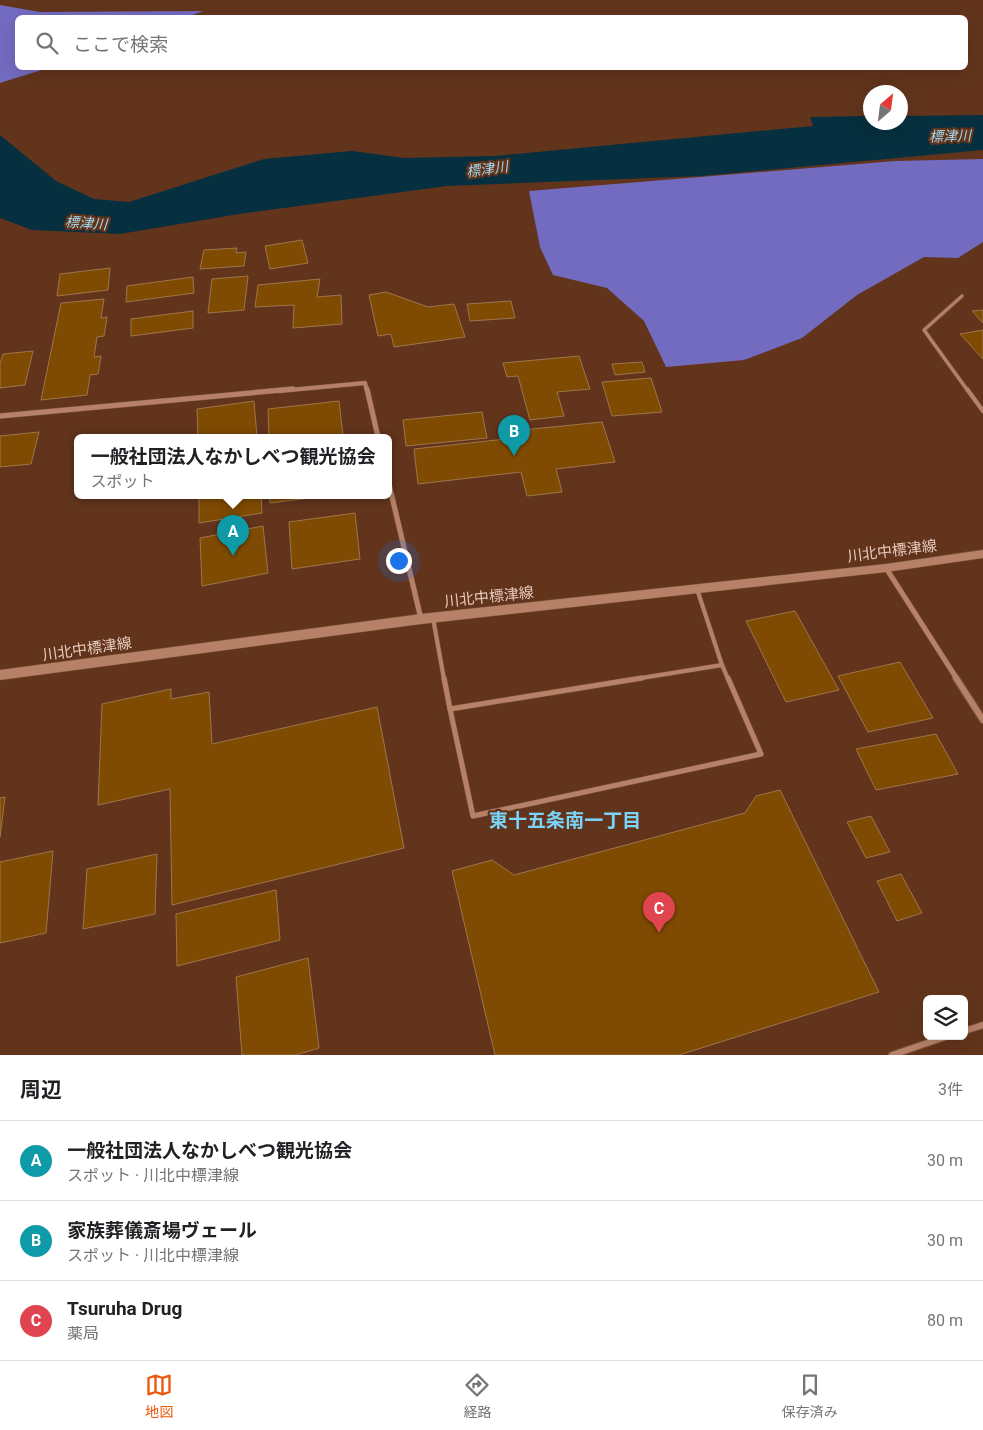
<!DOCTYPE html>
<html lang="ja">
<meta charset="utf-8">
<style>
:root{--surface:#fff;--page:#f2f2f2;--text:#202124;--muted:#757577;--line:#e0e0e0;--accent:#ea580c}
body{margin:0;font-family:Roboto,"Noto Sans JP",sans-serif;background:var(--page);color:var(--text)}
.controls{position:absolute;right:15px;bottom:15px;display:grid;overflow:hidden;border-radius:8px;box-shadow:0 5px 20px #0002}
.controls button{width:45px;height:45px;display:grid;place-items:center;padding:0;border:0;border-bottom:1px solid var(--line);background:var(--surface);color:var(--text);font:25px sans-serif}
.compass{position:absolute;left:863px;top:85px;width:45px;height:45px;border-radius:50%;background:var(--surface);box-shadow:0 5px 20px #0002;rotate:28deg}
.you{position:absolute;left:398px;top:560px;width:18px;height:18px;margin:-12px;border:4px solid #fff;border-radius:50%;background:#1a73e8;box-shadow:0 0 0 8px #1a73e833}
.badge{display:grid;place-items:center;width:32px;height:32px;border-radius:50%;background:var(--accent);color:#fff;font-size:16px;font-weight:700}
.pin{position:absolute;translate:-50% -41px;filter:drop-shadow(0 1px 2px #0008)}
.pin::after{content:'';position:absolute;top:26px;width:18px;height:15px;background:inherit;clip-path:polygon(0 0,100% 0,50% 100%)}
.popup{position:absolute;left:74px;top:434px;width:318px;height:65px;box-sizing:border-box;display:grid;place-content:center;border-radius:8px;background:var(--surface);filter:drop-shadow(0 1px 4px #0005);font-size:16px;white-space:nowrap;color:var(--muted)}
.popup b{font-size:19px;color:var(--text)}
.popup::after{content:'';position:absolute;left:50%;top:100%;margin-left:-10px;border:10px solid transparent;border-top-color:var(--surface)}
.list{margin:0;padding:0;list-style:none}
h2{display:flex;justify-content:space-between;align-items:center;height:65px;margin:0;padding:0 20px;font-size:21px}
h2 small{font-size:16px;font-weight:400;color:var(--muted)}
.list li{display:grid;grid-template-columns:32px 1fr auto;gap:15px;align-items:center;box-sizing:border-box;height:80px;padding:0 20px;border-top:1px solid var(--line)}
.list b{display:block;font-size:19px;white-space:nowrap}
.list p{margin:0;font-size:16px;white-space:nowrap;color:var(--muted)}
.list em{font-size:16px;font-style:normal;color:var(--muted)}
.icon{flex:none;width:28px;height:28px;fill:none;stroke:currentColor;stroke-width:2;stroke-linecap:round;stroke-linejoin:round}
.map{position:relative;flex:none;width:983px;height:1055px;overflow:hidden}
.search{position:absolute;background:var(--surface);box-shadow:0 5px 20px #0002;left:15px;right:15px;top:15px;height:55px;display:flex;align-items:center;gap:12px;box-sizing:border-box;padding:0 18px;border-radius:8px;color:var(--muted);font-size:19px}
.sheet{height:305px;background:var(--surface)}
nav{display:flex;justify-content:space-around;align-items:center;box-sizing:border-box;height:70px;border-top:1px solid var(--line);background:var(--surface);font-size:14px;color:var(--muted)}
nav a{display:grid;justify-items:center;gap:2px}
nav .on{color:var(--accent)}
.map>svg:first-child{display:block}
.forest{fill:#736bc0}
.water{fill:#06303f}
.building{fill:#7f4b02;stroke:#9e764c}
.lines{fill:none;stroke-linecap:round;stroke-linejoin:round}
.service-far2-casing{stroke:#79523d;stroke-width:4.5}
.service-far1-casing{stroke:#79523d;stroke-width:5}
.service-casing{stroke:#79523d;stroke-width:6}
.minor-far2-casing{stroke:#79523d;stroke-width:5}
.minor-far1-casing{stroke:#79523d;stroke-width:6}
.minor-casing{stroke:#79523d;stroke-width:8}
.secondary-casing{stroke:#79523d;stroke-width:1}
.service-far2{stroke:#b68167;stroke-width:3}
.service-far1{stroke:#b68167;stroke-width:4}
.service{stroke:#b68167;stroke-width:5}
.minor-far2{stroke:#b68167;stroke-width:4}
.minor-far1{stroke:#b68167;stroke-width:5}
.minor{stroke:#b68167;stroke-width:6}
.secondary{fill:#b68167;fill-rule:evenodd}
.labels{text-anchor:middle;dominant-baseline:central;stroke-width:4.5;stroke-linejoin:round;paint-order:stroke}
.far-water-label{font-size:14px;font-style:italic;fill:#a4daf0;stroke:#62341c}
.street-label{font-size:15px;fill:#e8cbbd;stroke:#62341c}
.near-neighbourhood-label{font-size:19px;font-weight:bold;fill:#7bd5f9;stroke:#62341c}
</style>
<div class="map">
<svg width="983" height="1055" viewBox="0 0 983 1055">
<rect width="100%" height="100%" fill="#62341c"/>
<!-- forest -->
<g class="forest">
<path d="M0 5 40 12 203 11 185 18H18V68H48L0 83Z"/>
<path d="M983 159V242L958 258 924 257 857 295 802 338 744 360 666 367 644 321 607 288 553 275 540 247 529 191 895 161Z"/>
</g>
<!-- water -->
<path class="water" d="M983 115V150L701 176 447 186 239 214 120 234 32 230 0 218V135L56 181 94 199 129 202 264 159 352 151 405 158 494 156 813 126 810 117 870 116V122H900L901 116Z"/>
<!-- building -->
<g class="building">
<path d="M302 240 308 263 270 269 265 246Z"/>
<path d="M237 248 236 253 246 252 244 266 200 269 204 250Z"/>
<path d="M110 268 108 290 57 296 60 274Z"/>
<path d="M248 276 244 310 208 313 212 279Z"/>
<path d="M193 277 194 293 126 302 127 286Z"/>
<path d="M320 279 317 297 341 295 342 324 293 328 294 305 255 307 258 285Z"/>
<path d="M386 292 428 307 454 304 465 337 394 347 391 334 378 336 369 295Z"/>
<path d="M104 299 101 318 107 317 104 336 97 337 94 357 101 356 98 374 90 375 87 395 41 400 61 303Z"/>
<path d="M511 301 515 318 470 321 467 304Z"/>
<path d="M983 310V323L972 311Z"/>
<path d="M193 311V328L131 336V319Z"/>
<path d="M983 330V359L960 334Z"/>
<path d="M33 351 25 385 0 388V364L3 354Z"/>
<path d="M579 356 590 389 557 392 564 416 530 420 518 376 507 377 503 363Z"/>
<path d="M642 362 645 372 615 375 612 364Z"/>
<path d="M651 378 662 412 612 416 602 382Z"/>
<path d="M254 401 257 437H198L197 409Z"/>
<path d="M339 401 343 436 269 437 268 409Z"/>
<path d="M482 412 487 438 406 446 403 420Z"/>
<path d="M602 422 615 462 556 469 562 492 527 496 521 472 418 484 414 449 515 438 513 431Z"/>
<path d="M39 432 31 464 0 467V436Z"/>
<path d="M199 495H261L262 513 199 523Z"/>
<path d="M270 495H334L270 503Z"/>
<path d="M355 513 360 559 292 569 289 522Z"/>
<path d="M263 526 268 573 202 586 200 538Z"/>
<path d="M795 611 839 690 786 702 746 621Z"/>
<path d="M900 662 933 718 868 732 838 676Z"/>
<path d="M171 689V699L209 692 212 744 377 707 404 848 172 905 170 789 98 805 102 704Z"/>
<path d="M936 734 958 774 876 790 856 749Z"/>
<path d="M780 790 879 992 679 1055H495L452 871 492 860 514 875 745 813 756 796Z"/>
<path d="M5 797 0 837V798Z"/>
<path d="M871 816 890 852 866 858 847 822Z"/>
<path d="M53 851 46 933 0 943V862Z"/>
<path d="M157 854 155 914 83 929 87 869Z"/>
<path d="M901 874 922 913 897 921 877 881Z"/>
<path d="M276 890 280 940 177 966 176 914Z"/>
<path d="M308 958 319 1048 296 1055H242L236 977Z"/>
</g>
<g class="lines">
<!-- service-far2 casing -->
<g class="service-far2-casing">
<path id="service-far2" d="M962 296 924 330 968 391"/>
</g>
<!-- service-far1 casing -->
<g class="service-far1-casing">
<g id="service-far1">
<path d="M967 389 983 411"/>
<path d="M433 618 444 679"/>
<path d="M722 665 728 679"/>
<path d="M635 679 722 665 697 589"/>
</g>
</g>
<!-- service casing -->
<g class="service-casing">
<g id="service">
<path d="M444 678 450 709 642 678"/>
<path d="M450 709 473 816 761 754 728 678"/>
</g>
</g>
<!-- minor-far2 casing -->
<g class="minor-far2-casing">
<path id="minor-far2" d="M279 391 365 383 367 391"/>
</g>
<!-- minor-far1 casing -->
<g class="minor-far1-casing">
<g id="minor-far1">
<path d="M367 389 378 437"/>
<path d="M0 416 293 389"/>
<path d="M388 480 421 619"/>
<path d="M886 568 957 679"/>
</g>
</g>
<!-- minor casing -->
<g class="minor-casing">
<g id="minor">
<path d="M956 678 983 720"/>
<path d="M964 1031 983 1025"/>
<path d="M892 1055 948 1036"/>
</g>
</g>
<!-- secondary casing -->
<g class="secondary-casing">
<path id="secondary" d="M983 550V558L886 572 421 624 0 680V670L421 614 886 564Z"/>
</g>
<!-- service-far2 -->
<use href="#service-far2" class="service-far2"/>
<!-- service-far1 -->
<use href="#service-far1" class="service-far1"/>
<!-- service -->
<use href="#service" class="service"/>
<!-- minor-far2 -->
<use href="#minor-far2" class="minor-far2"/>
<!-- minor-far1 -->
<use href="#minor-far1" class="minor-far1"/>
<!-- minor -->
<use href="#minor" class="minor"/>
<!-- secondary -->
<use href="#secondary" class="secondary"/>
</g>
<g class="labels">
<!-- far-water labels -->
<g class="far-water-label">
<text transform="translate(950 136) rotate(-2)">標津川</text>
<text transform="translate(487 169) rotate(-8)">標津川</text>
<text transform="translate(86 223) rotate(4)">標津川</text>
</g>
<!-- street labels -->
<g class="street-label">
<text transform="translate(892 551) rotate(-7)">川北中標津線</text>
<text transform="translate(489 597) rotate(-6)">川北中標津線</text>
<text transform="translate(87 649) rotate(-8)">川北中標津線</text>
</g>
<!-- near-neighbourhood labels -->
<g class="near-neighbourhood-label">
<text x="565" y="820">東十五条南一丁目</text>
</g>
</g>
</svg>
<div class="controls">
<button><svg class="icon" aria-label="layers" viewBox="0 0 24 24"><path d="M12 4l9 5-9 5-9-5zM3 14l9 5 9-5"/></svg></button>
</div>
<svg class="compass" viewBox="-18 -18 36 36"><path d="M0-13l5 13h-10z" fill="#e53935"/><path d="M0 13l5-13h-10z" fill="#757577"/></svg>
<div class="you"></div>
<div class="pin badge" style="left:233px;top:556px;background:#0f9aa8">A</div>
<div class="popup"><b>一般社団法人なかしべつ観光協会</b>スポット</div>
<div class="pin badge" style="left:514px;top:456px;background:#0f9aa8">B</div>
<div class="pin badge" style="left:659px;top:933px;background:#e0444e">C</div>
<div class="search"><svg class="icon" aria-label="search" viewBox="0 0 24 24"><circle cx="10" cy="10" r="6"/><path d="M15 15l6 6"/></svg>ここで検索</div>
</div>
<section class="sheet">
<h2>周辺<small>3件</small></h2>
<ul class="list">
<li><span class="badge" style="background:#0f9aa8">A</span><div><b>一般社団法人なかしべつ観光協会</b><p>スポット · 川北中標津線</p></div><em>30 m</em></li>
<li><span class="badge" style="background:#0f9aa8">B</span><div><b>家族葬儀斎場ヴェール</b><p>スポット · 川北中標津線</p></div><em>30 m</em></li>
<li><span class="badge" style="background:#e0444e">C</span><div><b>Tsuruha Drug</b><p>薬局</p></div><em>80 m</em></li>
</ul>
</section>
<nav>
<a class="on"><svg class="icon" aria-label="map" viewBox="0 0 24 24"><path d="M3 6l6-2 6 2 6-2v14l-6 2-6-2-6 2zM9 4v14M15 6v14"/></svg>地図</a>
<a><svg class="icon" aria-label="directions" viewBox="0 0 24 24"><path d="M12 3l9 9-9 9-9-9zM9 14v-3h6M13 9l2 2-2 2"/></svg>経路</a>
<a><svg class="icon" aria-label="saved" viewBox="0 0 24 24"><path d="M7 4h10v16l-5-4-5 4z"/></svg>保存済み</a>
</nav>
